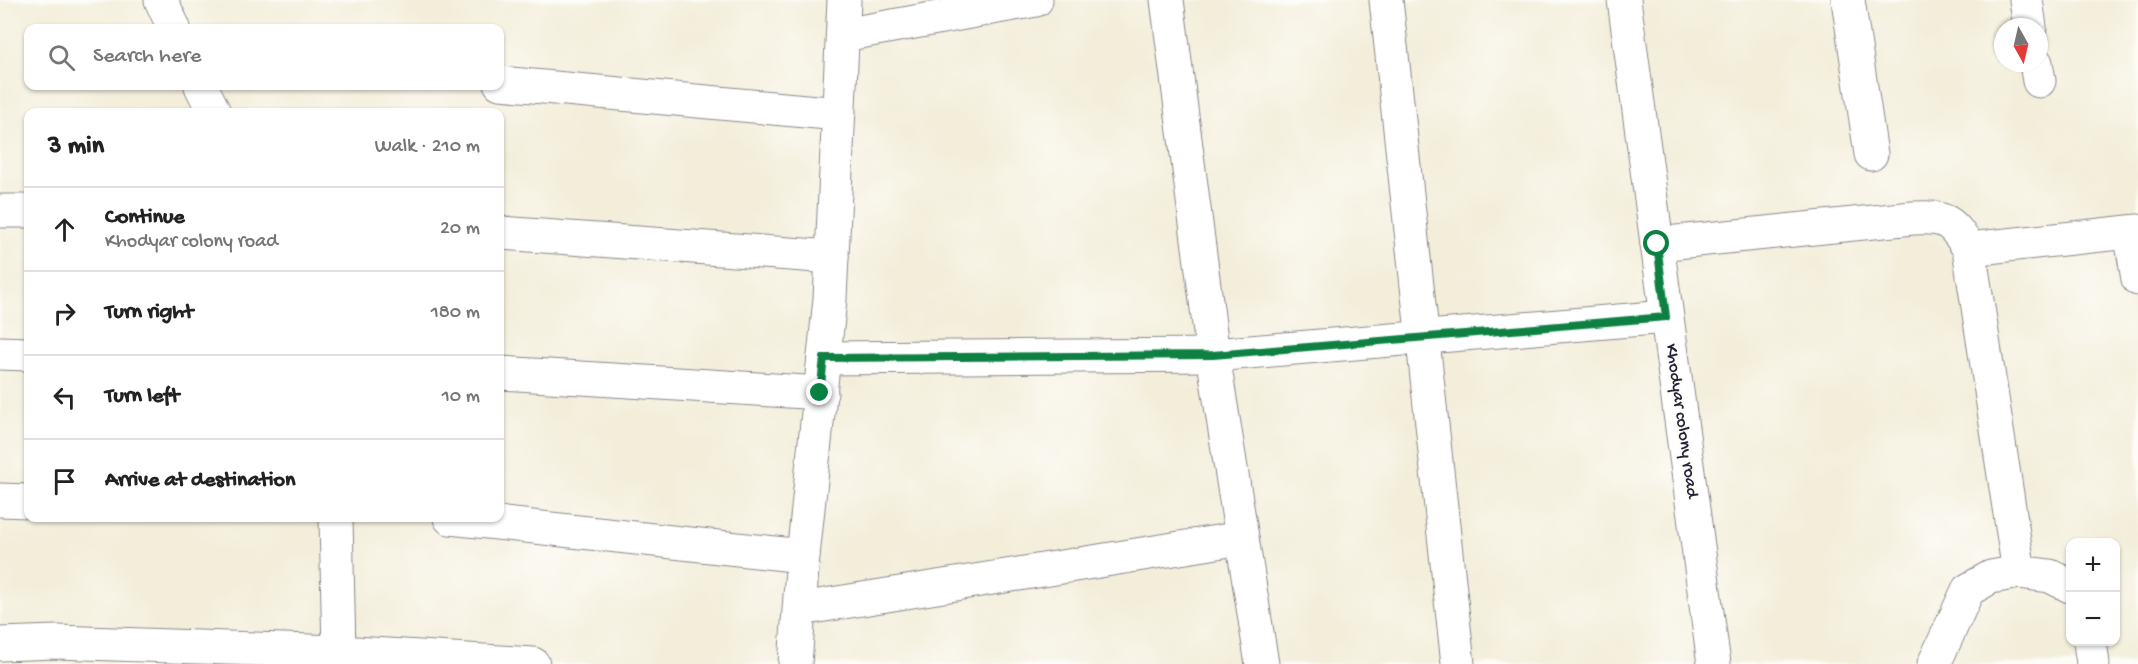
<!DOCTYPE html>
<meta charset="utf-8">
<style>
:root{--surface:#fff;--page:#f6f6f6;--text:#222;--muted:#767676;--line:#e0e0e0}
body{margin:0;font-family:"Gochi Hand",sans-serif;background:var(--page);color:var(--text)}
.controls{position:absolute;right:18px;bottom:18px;display:grid;overflow:hidden;border-radius:12px;box-shadow:0 2px 4px #0004}
.controls button{width:54px;height:54px;display:grid;place-items:center;padding:0;border:0;border-bottom:2px solid var(--line);background:var(--surface);color:var(--text);font:30px sans-serif}
.compass{position:absolute;left:1994px;top:18px;width:54px;height:54px;border-radius:50%;background:var(--surface);box-shadow:0 2px 4px #0004;rotate:172deg}
.stop{position:absolute;width:18px;height:18px;margin:-14px;border:4px solid #0b8043;border-radius:50%;background:#fff}
.stop.end{background:#0b8043;border-color:#fff;box-shadow:0 2px 6px #0008}
.list{margin:0;padding:0;list-style:none}
h2{display:flex;justify-content:space-between;align-items:center;height:78px;margin:0;padding:0 24px;font-size:26px}
h2 small{font-size:20px;font-weight:400;color:var(--muted)}
.list li{display:grid;grid-template-columns:39px 1fr auto;gap:18px;align-items:center;box-sizing:border-box;height:84px;padding:0 24px;border-top:2px solid var(--line)}
.list b{display:block;font-size:22px;white-space:nowrap}
.list p{margin:0;font-size:20px;white-space:nowrap;color:var(--muted)}
.list em{font-size:20px;font-style:normal;color:var(--muted)}
.icon{flex:none;width:33px;height:33px;fill:none;stroke:currentColor;stroke-width:2;stroke-linecap:round;stroke-linejoin:round}
.map{position:relative;flex:none;width:2138px;height:664px;overflow:hidden}
.search{position:absolute;background:var(--surface);box-shadow:0 2px 4px #0004;left:24px;top:24px;width:480px;height:66px;display:flex;align-items:center;gap:15px;box-sizing:border-box;padding:0 21px;border-radius:12px;color:var(--muted);font-size:22px}
.panel{position:absolute;background:var(--surface);box-shadow:0 2px 4px #0004;left:24px;top:108px;width:480px;height:414px;border-radius:12px}
.map>svg:first-child{display:block}
.lines{fill:none;stroke-linecap:round;stroke-linejoin:round}
.minor-casing{stroke:#8a888a;stroke-width:35}
.minor{stroke:#fff;stroke-width:33}
.route{stroke:#0b8043;stroke-width:8}
.labels{text-anchor:middle;dominant-baseline:central;stroke-width:4.5;stroke-linejoin:round;paint-order:stroke}
.street-label{font-size:18px;fill:#22223b;stroke:#fdfcf7}
</style>
<div class="map">
<svg width="2138" height="664" viewBox="0 0 2138 664">
<rect width="100%" height="100%" fill="#fdfcf7"/>
<filter id="ink" filterUnits="userSpaceOnUse"><feTurbulence type="fractalNoise" baseFrequency=".0167" numOctaves="2"/><feDisplacementMap in="SourceGraphic" scale="12" xChannelSelector="R" yChannelSelector="G"/><feConvolveMatrix kernelMatrix="1 2 1 2 8 2 1 2 1" color-interpolation-filters="sRGB"/></filter>
<filter id="wash" filterUnits="userSpaceOnUse"><feTurbulence type="fractalNoise" baseFrequency=".008" numOctaves="4" result="noise"/><feDisplacementMap in="SourceGraphic" scale="24" xChannelSelector="R" yChannelSelector="G"/><feGaussianBlur stdDeviation="1.35" result="paint"/><feColorMatrix in="noise" values="0 0 0 0 0 0 0 0 0 0 0 0 0 0 0 0 0 1.4 0 .05"/><feComposite in="paint" operator="in"/></filter>
<g filter="url(#wash)">
<rect width="100%" height="100%" fill="#f3eeda"/>
</g>
<g filter="url(#ink)">
<g class="lines">
<!-- minor casing -->
<g class="minor-casing">
<g id="minor">
<path d="M161 0 174 28"/>
<path d="M1167 0 1213 355 1262 664"/>
<path d="M1386 0 1458 664"/>
<path d="M1624 0 1714 664"/>
<path d="M1848 0 1871 154"/>
<path d="M2026 0 2030 27"/>
<path d="M843 35 1036 0"/>
<path d="M2036 63 2039 81"/>
<path d="M500 83 839 114"/>
<path d="M201 86 214 112"/>
<path d="M0 211H28"/>
<path d="M2130 232 2138 279"/>
<path d="M500 233 832 257"/>
<path d="M1657 244 1913 218C1946 216 1952 221 1969 249L2019 572"/>
<path d="M1969 249 2138 231"/>
<path d="M0 353 28 354"/>
<path d="M824 358 1213 355 1666 317"/>
<path d="M500 373 821 393"/>
<path d="M0 500 28 501"/>
<path d="M336 518 339 652"/>
<path d="M450 518 803 556"/>
<path d="M800 609 1242 538"/>
<path d="M2090 642 2093 664"/>
<path d="M0 644 57 642 339 652 533 664"/>
<path d="M795 664 803 556 830 299 844 0"/>
<path d="M1934 664 1968 590 1991 577 2019 572 2050 576 2070 586"/>
</g>
</g>
<!-- minor -->
<use href="#minor" class="minor"/>
</g>
</g>
<g class="lines" filter="url(#ink)">
<!-- route -->
<path class="route" d="M820 393 824 358 1213 355 1666 317 1657 244"/>
</g>
<g class="labels">
<!-- street labels -->
<g class="street-label">
<text transform="translate(1681 421) rotate(82)">Khodyar colony road</text>
</g>
</g>
</svg>
<div class="controls">
<button>+</button>
<button>−</button>
</div>
<svg class="compass" viewBox="-18 -18 36 36"><path d="M0-13l5 13h-10z" fill="#e53935"/><path d="M0 13l5-13h-10z" fill="#767676"/></svg>
<div class="stop" style="left:1657px;top:244px"></div>
<div class="stop end" style="left:820px;top:393px"></div>
<div class="search"><svg class="icon" aria-label="search" viewBox="0 0 24 24"><circle cx="10" cy="10" r="6"/><path d="M15 15l6 6"/></svg>Search here</div>
<section class="panel">
<h2>3 min<small>Walk · 210 m</small></h2>
<ul class="list">
<li><svg class="icon" aria-label="ahead" viewBox="0 0 24 24"><path d="M12 20V5M6 11l6-6 6 6"/></svg><div><b>Continue</b><p>Khodyar colony road</p></div><em>20 m</em></li>
<li><svg class="icon" aria-label="right" viewBox="0 0 24 24"><path d="M7 20v-9h11M14 6l5 5-5 5"/></svg><div><b>Turn right</b></div><em>180 m</em></li>
<li><svg class="icon" aria-label="left" viewBox="0 0 24 24"><path d="M17 20v-9H6M10 6l-5 5 5 5"/></svg><div><b>Turn left</b></div><em>10 m</em></li>
<li><svg class="icon" aria-label="arrive" viewBox="0 0 24 24"><path d="M6 21V4h12l-3 4 3 4H6"/></svg><div><b>Arrive at destination</b></div></li>
</ul>
</section>
</div>
